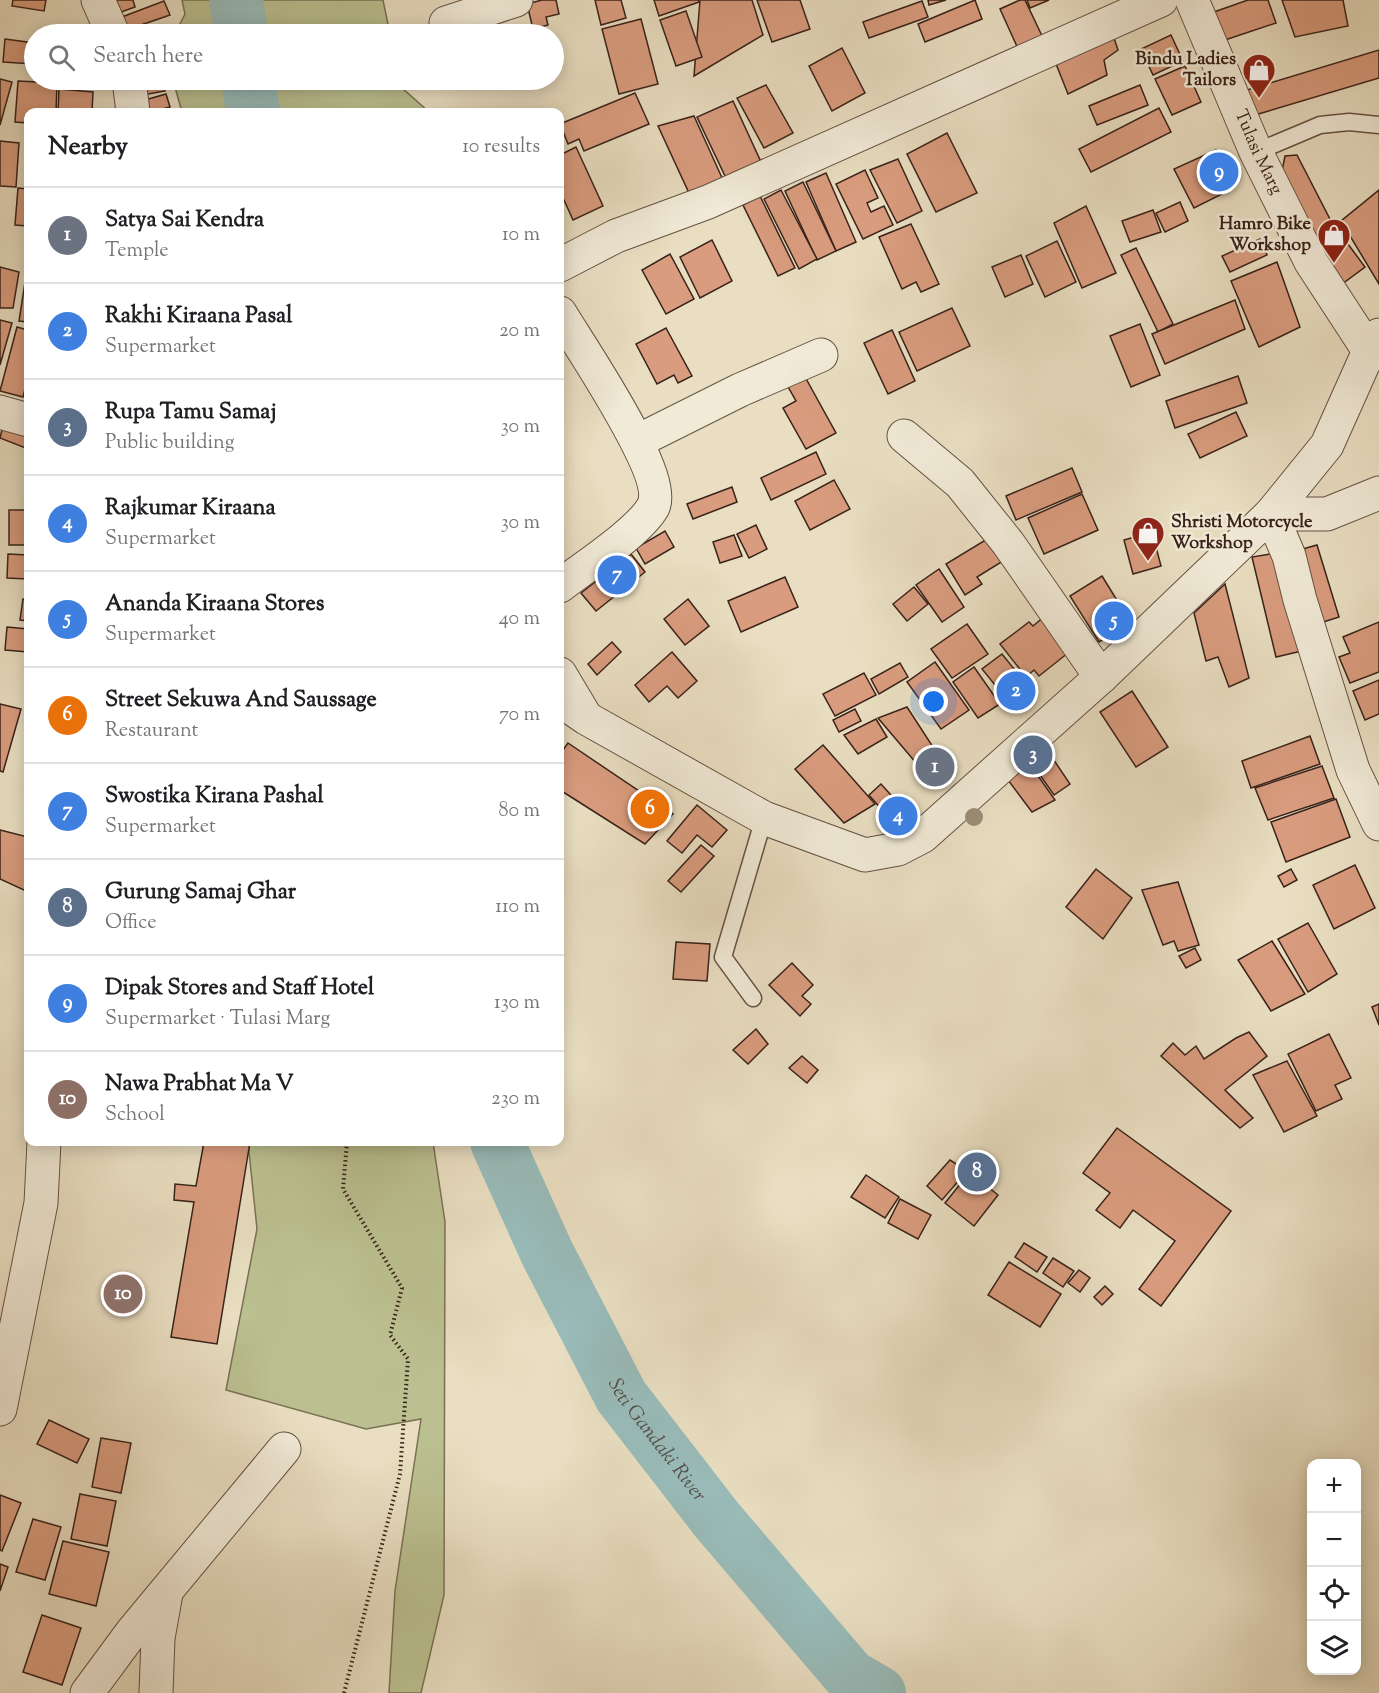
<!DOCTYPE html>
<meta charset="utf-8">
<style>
:root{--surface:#fff;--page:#f6f6f6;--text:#202124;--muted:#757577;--line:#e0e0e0;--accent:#0b8043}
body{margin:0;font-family:"Sorts Mill Goudy",serif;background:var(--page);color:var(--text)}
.controls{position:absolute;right:18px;bottom:18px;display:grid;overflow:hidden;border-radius:12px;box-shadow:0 3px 15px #0003}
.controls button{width:54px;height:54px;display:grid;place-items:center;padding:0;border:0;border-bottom:2px solid var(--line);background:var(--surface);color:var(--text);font:30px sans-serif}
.you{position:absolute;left:934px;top:702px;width:21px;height:21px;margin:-15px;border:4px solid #fff;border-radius:50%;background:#1a73e8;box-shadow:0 0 0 9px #1a73e833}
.badge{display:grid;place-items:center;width:39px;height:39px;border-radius:50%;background:var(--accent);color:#fff;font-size:20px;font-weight:700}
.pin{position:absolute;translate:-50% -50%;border:3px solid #fff;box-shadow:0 2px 6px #0006}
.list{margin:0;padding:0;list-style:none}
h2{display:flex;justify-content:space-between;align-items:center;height:78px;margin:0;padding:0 24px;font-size:26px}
h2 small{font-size:20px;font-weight:400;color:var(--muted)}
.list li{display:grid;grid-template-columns:39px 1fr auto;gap:18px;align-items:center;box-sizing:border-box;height:96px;padding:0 24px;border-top:2px solid var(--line)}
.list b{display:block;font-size:22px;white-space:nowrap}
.list p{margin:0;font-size:20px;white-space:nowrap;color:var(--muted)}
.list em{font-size:20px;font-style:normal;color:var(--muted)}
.icon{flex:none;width:33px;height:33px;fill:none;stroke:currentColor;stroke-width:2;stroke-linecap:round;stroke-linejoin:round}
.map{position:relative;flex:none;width:1379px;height:1693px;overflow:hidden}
.search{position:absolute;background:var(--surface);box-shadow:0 3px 15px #0003;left:24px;top:24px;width:540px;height:66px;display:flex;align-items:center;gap:15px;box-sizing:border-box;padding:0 21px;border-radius:33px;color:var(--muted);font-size:22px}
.panel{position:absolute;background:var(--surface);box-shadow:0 3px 15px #0003;left:24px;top:108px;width:540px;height:1038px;border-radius:12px}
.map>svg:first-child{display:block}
.green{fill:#bbc090;stroke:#7a7155;stroke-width:1.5}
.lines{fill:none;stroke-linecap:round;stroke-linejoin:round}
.river{stroke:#99bbb9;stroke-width:54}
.building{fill:#d99c7e;stroke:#39221a;stroke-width:1.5}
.service-casing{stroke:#655144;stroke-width:19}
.minor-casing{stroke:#655144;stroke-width:35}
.path{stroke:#39221a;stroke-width:4;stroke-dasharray:1.5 3;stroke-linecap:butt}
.service{stroke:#f1ead7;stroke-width:16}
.minor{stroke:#f1ead7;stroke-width:33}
.tree{fill:#9a8d76}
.labels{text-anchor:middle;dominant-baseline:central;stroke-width:5;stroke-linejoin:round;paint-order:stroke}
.poi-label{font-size:18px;font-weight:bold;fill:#39221a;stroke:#f1ead7;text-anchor:end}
.street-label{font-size:18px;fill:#39221a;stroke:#f1ead7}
.water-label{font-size:20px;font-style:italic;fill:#56504a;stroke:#f1ead7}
</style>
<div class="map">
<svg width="1379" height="1693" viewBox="0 0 1379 1693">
<rect width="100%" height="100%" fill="#e9dec1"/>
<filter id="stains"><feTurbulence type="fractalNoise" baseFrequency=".00333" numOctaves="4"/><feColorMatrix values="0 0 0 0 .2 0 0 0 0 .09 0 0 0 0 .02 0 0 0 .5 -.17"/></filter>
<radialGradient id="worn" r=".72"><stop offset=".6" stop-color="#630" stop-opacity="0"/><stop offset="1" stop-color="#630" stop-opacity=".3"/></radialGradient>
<!-- green -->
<g class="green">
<path d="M182 0H383L390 34H175L185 14Z"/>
<path d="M173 80H399L401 87 429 112H182Z"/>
<path d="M248 1142H433L445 1222 444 1595 421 1693H389L395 1591 421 1419 366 1429 226 1390 257 1229Z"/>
</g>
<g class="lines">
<!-- river -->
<g class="river">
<path d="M236 0 241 34"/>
<path d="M248 80 253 112"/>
<path id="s1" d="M497 1142 547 1253 621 1396 717 1520 850 1676 879 1693"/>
</g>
</g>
<!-- building -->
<g class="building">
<path d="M13 0H46L44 11 12 6Z"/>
<path d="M108 0H133L135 7 110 16Z"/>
<path d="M542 0H556L559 14 546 17 548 25 533 29 527 4Z"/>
<path d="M595 0H621L626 18 601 25Z"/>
<path d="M654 0H698L699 2 659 16Z"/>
<path d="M700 0H752L763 35 694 76Z"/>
<path d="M757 0H800L810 29 772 42Z"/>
<path d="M928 0H946L929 5Z"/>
<path d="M975 0 982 19 925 42 918 24Z"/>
<path d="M1020 0H1025L1044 40 1019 51 1000 9Z"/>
<path d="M1027 0H1049L1030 8Z"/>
<path d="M1248 0H1268L1276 23 1222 41 1211 13Z"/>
<path d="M1282 0H1343L1348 26 1295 37Z"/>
<path d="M164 1 170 15 135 27 138 34H120L114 20Z"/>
<path d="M922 1 928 17 869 38 863 22Z"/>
<path d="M686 11 702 57 676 66 660 20Z"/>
<path d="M641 19 658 84 619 94 602 29Z"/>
<path d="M1113 35 1118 50 1104 60 1107 75 1068 94 1054 59Z"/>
<path d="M1171 35 1183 61 1153 75 1141 49Z"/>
<path d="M5 39 34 43V64L3 62Z"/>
<path d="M842 48 865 93 832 111 809 66Z"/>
<path d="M1379 50V78L1255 115 1247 90Z"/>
<path d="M1185 66 1201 102 1172 115 1155 79Z"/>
<path d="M0 79 12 82 0 125Z"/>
<path d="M140 80H163L165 91 143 95Z"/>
<path d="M18 81 57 83 56 112H28V123L15 122Z"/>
<path d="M766 85 793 133 764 148 737 98Z"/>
<path d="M1140 85 1148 105 1097 125 1089 106Z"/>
<path d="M59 89 93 92 92 112H58Z"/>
<path d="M635 93 649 124 584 151 579 139 568 144 560 124Z"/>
<path d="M166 94 170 107 151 112H141L138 102Z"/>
<path d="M733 101 761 162 726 178 697 117Z"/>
<path d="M1159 108 1171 132 1091 172 1079 149Z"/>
<path d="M694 116 723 180 689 193 658 126Z"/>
<path d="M947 133 977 193 936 212 907 154Z"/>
<path d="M0 141 19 143 16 187 0 186Z"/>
<path d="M576 147 603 206 573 220 560 191V155Z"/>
<path d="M1216 150 1234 188 1194 208 1174 169Z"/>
<path d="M1297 155 1334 227 1311 239 1282 171 1285 156Z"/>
<path d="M898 159 922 211 897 223 870 170Z"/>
<path d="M865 170 878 198 867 203 871 212 884 206 893 225 863 239 836 184Z"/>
<path d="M826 173 856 242 836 251 806 182Z"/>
<path d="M803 182 836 251 817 260 785 191Z"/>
<path d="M18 188 28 189V226L15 225Z"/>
<path d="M781 190 817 259 799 269 764 199Z"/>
<path d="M1379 190V284L1341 221Z"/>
<path d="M760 196 795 268 778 276 743 205Z"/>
<path d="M1180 202 1188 221 1165 232 1156 213Z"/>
<path d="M1086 206 1116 273 1082 288 1054 223Z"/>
<path d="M1153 210 1161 232 1130 242 1122 221Z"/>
<path d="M911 224 939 284 921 292 916 282 902 289 879 237Z"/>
<path d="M1260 239 1267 255 1230 272 1222 256Z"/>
<path d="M712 240 732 281 700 298 680 257Z"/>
<path d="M1345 240 1365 267 1338 287 1319 261Z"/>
<path d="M1057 241 1076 282 1045 297 1026 256Z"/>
<path d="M1136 248 1173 324 1158 332 1121 255Z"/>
<path d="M670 254 694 299 666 314 642 270Z"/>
<path d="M1021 255 1033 284 1005 297 992 267Z"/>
<path d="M1277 262 1300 327 1259 347 1231 281Z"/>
<path d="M0 267 19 272 13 308H0Z"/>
<path d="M26 276 28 277V322L19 321Z"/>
<path d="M1235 300 1245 329 1165 364 1152 334Z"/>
<path d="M952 308 970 346 917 371 899 332Z"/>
<path d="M0 320 12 323 0 365Z"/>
<path d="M1140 324 1160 375 1131 387 1110 336Z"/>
<path d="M17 327 28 330V377L23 397 0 391Z"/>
<path d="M666 328 692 376 678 383 674 375 657 384 636 344Z"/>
<path d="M892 330 915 381 888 394 864 343Z"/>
<path d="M804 375 836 433 806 449 783 408 796 401 787 385Z"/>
<path d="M1238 376 1247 403 1175 428 1166 401Z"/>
<path d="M1236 412 1247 436 1200 458 1188 434Z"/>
<path d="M4 421 28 430V449L0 438Z"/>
<path d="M816 452 826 474 771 500 761 478Z"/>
<path d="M1072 468 1082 492 1016 520 1006 496Z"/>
<path d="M834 480 850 509 810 530 795 501Z"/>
<path d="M732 487 737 502 693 519 687 504Z"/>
<path d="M1082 494 1098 530 1044 554 1028 518Z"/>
<rect x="9" y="510" width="19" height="35"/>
<path d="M756 525 767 549 749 558 737 534Z"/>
<path d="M665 531 674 547 645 564 636 548Z"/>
<path d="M1152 532 1161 566 1133 574 1124 540Z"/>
<path d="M997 533 1011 556 977 577 982 584 965 595 946 564Z"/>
<path d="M734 535 742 556 720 563 713 542Z"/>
<path d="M1317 545 1339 617 1314 625 1292 552Z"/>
<path d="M1282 552 1306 650 1276 657 1252 557Z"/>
<path d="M8 554 28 555V579L7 578Z"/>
<path d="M631 554 645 572 596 611 581 593Z"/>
<path d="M939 569 964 607 942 622 916 585Z"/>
<path d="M1102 576 1131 623 1099 642 1070 596Z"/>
<path d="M785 577 798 607 741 632 728 601Z"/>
<path d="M1225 584 1249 678 1229 687 1218 657 1206 661 1194 613Z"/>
<path d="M914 587 928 604 907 621 893 604Z"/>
<path d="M23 599 28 600V621L20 620Z"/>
<path d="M688 599 709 626 685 645 664 619Z"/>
<path d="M1046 615 1073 649 1039 676 1034 670 1026 677 1000 644 1029 622 1033 626Z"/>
<path d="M1379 622V672L1350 683 1339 657 1350 653 1343 637Z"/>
<path d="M967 624 988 654 952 678 931 649Z"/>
<path d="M7 627 28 629V652L5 650Z"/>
<path d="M612 642 621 652 597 675 588 664Z"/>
<path d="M672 652 697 681 678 698 667 686 649 702 635 685Z"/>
<path d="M1002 654 1031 690 1012 706 982 669Z"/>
<path d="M935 662 969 710 941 729 907 682Z"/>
<path d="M900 663 908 677 879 694 871 679Z"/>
<path d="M974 667 1000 704 978 718 953 682Z"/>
<path d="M864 673 876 695 835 716 823 694Z"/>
<path d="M1379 680V714L1365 720 1353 691Z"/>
<path d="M1132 691 1168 747 1136 767 1100 712Z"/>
<path d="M0 704 21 709 3 772 0 771Z"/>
<path d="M907 707 944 764 928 777 878 718Z"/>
<path d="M855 709 861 721 839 732 833 720Z"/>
<path d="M876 719 887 737 858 754 844 735Z"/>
<path d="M1310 736 1320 764 1251 788 1242 761Z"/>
<path d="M568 743 673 814 645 844 560 790V754Z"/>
<path d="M1043 744 1070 784 1054 795 1026 755Z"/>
<path d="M823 745 875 804 844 823 795 769Z"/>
<path d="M1024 756 1055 800 1032 812 1002 772Z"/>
<path d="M1322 766 1334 798 1268 820 1255 788Z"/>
<path d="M881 784 908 814 896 826 869 795Z"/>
<path d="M1336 799 1350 837 1286 862 1271 822Z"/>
<path d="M697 805 727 830 712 847 697 835 682 853 667 841Z"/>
<path d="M0 830 28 837V881L26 891 0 879Z"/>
<path d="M701 845 714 856 681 892 668 881Z"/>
<path d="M1355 865 1375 908 1334 929 1313 885Z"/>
<path d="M1096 869 1132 898 1103 939 1066 907Z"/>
<path d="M1291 869 1297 880 1284 887 1278 876Z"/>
<path d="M1178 882 1199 945 1178 951 1174 941 1163 945 1142 890Z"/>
<path d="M1308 923 1337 974 1308 992 1278 939Z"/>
<path d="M1272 941 1305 994 1271 1011 1238 960Z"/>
<path d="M676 942 710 944 707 981 673 979Z"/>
<path d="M1195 948 1201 960 1186 968 1179 956Z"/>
<path d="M792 963 813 985 802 996 811 1004 800 1016 769 985Z"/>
<path d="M1379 1004V1025L1372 1007Z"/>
<path d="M756 1029 768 1044 748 1064 733 1050Z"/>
<path d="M1249 1032 1267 1056 1225 1090 1253 1118 1240 1128 1161 1056 1173 1043 1185 1055 1196 1046 1204 1059 1236 1038Z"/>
<path d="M1329 1034 1351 1078 1335 1085 1342 1099 1316 1111 1288 1054Z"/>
<path d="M802 1056 818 1070 807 1083 789 1068Z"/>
<path d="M1287 1061 1317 1116 1284 1132 1253 1075Z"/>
<path d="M1117 1128 1231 1211 1161 1306 1139 1289 1175 1241 1133 1210 1120 1228 1096 1210 1110 1193 1083 1173Z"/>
<path d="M204 1142H250L217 1344 171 1337 194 1202 174 1200 175 1184 196 1186Z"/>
<path d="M950 1160 967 1171 942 1200 927 1186Z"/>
<path d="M970 1172 998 1195 974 1226 945 1203Z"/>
<path d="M866 1175 899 1197 885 1218 851 1197Z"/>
<path d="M900 1199 931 1215 918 1239 888 1223Z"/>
<path d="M1024 1243 1047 1257 1037 1272 1015 1257Z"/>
<path d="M1053 1258 1074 1271 1063 1287 1043 1273Z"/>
<path d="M1009 1262 1061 1294 1040 1327 988 1295Z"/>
<path d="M1079 1270 1090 1278 1080 1292 1068 1283Z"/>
<path d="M1105 1286 1113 1294 1102 1305 1094 1297Z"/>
<path d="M49 1420 89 1439 77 1463 37 1444Z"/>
<path d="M101 1438 131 1443 121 1493 92 1487Z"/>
<path d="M80 1494 116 1501 107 1546 71 1539Z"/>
<path d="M0 1495 21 1503 2 1551 0 1550Z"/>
<path d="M33 1519 61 1527 45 1580 16 1572Z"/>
<path d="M63 1541 109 1552 96 1606 49 1594Z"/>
<path d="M0 1564 8 1567 0 1591Z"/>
<path d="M42 1615 81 1628 62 1685 23 1672Z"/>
</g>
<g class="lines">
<!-- service casing -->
<g class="service-casing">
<g id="service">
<path d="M1256 152 1320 125 1349 122 1379 125"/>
<path d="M753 998 723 957 764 818"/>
</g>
</g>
<!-- minor casing -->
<g class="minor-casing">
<g id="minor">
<path d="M98 0 113 34"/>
<path id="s2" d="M1192 0 1256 152 1311 262 1369 351 1379 354"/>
<path d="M446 23 516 0"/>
<path d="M129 80 133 112"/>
<path d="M560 265 616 236 708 202 1161 0"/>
<path d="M560 313C579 345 669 475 653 507 639 532 584 567 560 586"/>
<path d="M0 412 28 420"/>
<path d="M904 436 960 483 1008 543 1101 677"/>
<path d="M638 441 740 390 821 355"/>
<path d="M1379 493 1327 514H1271L1289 556 1300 600 1353 770 1379 824"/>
<path d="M560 674 585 716"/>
<path d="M560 700 586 718 764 818 865 855 898 849 923 836 1101 677 1271 514 1327 445 1369 351 1379 335"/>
<path d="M0 1409 41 1203 44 1142"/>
<path d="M87 1693 132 1632 284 1449"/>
<path d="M156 1693 158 1638 166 1593"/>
</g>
</g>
<!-- path -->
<path class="path" d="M344 1693 400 1474 408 1359 390 1335 402 1288 343 1189 347 1142"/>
<!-- service -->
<use href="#service" class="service"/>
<!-- minor -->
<use href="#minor" class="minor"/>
</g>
<!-- trees -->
<circle class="tree" cx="974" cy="817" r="9"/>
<!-- icons -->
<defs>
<g id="shop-pin" transform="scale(1.725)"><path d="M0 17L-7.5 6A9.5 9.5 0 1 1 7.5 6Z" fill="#8f2418" stroke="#f1ead7"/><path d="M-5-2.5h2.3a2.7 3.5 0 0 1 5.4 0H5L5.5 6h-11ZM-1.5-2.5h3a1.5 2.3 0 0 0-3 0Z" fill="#fff"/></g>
</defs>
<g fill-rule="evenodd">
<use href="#shop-pin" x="1259" y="70"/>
<use href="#shop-pin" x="1334" y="235"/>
<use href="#shop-pin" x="1148" y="533"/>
</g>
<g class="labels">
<!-- poi labels -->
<g class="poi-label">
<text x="1236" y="60">Bindu Ladies<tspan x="1236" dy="21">Tailors</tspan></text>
<text x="1311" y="225">Hamro Bike<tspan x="1311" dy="21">Workshop</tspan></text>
<text x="1171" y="523" text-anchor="start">Shristi Motorcycle<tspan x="1171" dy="21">Workshop</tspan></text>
</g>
<!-- street labels -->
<g class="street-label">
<text stroke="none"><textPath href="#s2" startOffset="166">Tulasi Marg</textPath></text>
</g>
<!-- water labels -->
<g class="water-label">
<text stroke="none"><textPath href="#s1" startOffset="339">Seti Gandaki River</textPath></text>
</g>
</g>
<rect width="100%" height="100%" filter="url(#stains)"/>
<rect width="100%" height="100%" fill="url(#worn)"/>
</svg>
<div class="controls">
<button>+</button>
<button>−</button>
<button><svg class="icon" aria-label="locate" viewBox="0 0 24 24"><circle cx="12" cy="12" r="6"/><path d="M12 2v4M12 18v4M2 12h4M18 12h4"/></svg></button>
<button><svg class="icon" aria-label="layers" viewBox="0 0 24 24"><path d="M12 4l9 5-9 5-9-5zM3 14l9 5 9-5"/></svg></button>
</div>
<div class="you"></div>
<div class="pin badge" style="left:935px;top:767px;background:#6b7280">1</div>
<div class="pin badge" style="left:1016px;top:691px;background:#3f7fe0">2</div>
<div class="pin badge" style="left:1033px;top:755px;background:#5c6f8a">3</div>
<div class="pin badge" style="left:898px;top:816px;background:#3f7fe0">4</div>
<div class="pin badge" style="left:1114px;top:621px;background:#3f7fe0">5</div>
<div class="pin badge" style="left:650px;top:809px;background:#e8710a">6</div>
<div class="pin badge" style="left:617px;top:575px;background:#3f7fe0">7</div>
<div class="pin badge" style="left:977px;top:1172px;background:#5c6f8a">8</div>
<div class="pin badge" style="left:1219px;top:172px;background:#3f7fe0">9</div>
<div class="pin badge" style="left:123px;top:1294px;background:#8d6e63">10</div>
<div class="search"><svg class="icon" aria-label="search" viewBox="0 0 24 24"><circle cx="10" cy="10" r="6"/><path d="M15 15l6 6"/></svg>Search here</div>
<section class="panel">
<h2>Nearby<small>10 results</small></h2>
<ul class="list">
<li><span class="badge" style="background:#6b7280">1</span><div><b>Satya Sai Kendra</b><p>Temple</p></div><em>10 m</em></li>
<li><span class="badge" style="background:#3f7fe0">2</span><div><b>Rakhi Kiraana Pasal</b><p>Supermarket</p></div><em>20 m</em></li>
<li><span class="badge" style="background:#5c6f8a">3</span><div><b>Rupa Tamu Samaj</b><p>Public building</p></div><em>30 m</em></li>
<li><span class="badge" style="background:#3f7fe0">4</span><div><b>Rajkumar Kiraana</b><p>Supermarket</p></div><em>30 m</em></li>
<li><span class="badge" style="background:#3f7fe0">5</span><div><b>Ananda Kiraana Stores</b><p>Supermarket</p></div><em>40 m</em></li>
<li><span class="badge" style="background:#e8710a">6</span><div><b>Street Sekuwa And Saussage</b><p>Restaurant</p></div><em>70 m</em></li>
<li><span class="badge" style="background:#3f7fe0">7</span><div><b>Swostika Kirana Pashal</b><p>Supermarket</p></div><em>80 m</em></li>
<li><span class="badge" style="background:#5c6f8a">8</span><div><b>Gurung Samaj Ghar</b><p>Office</p></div><em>110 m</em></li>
<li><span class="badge" style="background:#3f7fe0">9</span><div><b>Dipak Stores and Staff Hotel</b><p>Supermarket · Tulasi Marg</p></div><em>130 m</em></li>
<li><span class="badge" style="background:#8d6e63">10</span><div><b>Nawa Prabhat Ma V</b><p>School</p></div><em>230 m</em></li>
</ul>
</section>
</div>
